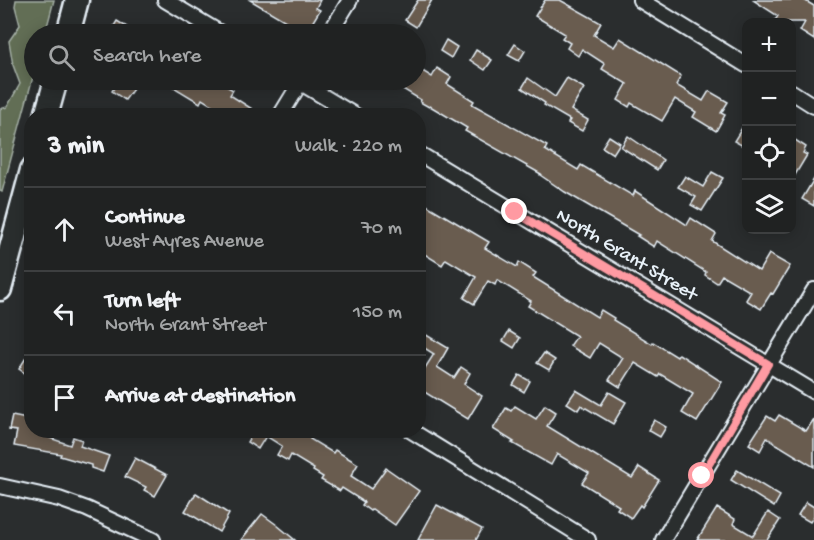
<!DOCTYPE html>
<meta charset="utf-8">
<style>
:root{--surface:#202222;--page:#2d2f2f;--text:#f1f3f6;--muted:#a2a4a5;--line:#3d3f40}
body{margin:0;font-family:"Gochi Hand",sans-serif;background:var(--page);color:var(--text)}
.controls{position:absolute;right:18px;top:18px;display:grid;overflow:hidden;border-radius:12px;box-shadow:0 3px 15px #0003}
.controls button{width:54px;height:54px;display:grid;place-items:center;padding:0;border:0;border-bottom:2px solid var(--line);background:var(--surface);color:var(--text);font:30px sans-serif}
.stop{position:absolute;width:18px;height:18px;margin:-14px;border:4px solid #ff9aa2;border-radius:50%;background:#fff}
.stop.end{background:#ff9aa2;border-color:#fff;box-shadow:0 2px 6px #0008}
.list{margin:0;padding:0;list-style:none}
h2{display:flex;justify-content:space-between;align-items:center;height:78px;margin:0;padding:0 24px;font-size:26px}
h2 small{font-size:20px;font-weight:400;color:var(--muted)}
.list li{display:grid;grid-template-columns:39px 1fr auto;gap:18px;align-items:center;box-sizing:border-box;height:84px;padding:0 24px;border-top:2px solid var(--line)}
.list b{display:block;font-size:22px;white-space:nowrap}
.list p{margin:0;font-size:20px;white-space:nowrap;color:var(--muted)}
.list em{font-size:20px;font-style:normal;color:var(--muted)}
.icon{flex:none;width:33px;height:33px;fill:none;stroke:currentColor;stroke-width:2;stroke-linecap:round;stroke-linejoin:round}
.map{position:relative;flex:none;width:814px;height:540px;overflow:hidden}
.search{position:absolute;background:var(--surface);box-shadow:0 3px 15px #0003;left:24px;top:24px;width:402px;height:66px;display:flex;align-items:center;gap:15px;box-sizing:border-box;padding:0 21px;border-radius:33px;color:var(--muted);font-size:22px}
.panel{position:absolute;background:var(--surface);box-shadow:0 3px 15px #0003;left:24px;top:108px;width:402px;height:330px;border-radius:24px}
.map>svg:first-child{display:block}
.green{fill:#626e55;stroke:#a5b0a6;stroke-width:1.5}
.building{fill:#695c50;stroke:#e8f1f8;stroke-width:1.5}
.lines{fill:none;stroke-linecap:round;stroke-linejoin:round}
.minor-casing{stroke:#e8f1f8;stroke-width:18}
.primary-casing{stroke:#e8f1f8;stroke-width:27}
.minor{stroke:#2a2d2e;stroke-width:14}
.primary{stroke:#2a2d2e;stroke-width:22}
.route{stroke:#ff9aa2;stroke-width:8}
.labels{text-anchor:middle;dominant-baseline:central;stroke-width:6;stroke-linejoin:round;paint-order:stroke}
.street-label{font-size:20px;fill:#e8f1f8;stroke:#2a2d2e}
</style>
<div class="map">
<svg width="814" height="540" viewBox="0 0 814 540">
<rect width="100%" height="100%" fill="#2a2d2e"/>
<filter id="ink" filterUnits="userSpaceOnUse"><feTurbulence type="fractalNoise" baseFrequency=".0167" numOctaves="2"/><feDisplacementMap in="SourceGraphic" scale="12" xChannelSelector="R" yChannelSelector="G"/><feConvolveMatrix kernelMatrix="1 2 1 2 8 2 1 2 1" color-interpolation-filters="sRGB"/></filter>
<g filter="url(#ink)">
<!-- green -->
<path class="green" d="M16 0H54L45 34H34V73L2 192 0 191V109L7 107 20 84 13 65 9 41 20 25 15 6Z"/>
<!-- building -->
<g class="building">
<path d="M250 0H320L316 8 320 10 306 33Z"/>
<path d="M418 0H432L416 27 405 20Z"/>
<path d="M545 0H560L601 23 594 35 614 47 620 38 681 76 676 85 703 101 709 91 728 102 721 113 725 115 716 131 693 117 696 112 675 99 662 121 631 103 629 107 618 100 627 84 602 69 605 64 582 49 578 56 567 48 570 43 562 38 565 34 535 16Z"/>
<path d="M753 0H804L814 6V40L800 31 805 22H774L778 16Z"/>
<path d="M117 21 138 34H109Z"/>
<path d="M446 40 457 47 451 58 440 51Z"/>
<path d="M515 44 525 51 519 61 508 55Z"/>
<path d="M476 50 492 60 485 70 470 60Z"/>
<path d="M416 67 432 77 437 68 451 77 447 84 474 101 472 104 547 146 545 150 578 170 581 165 633 196 635 191 687 225 691 218 716 234 712 241 759 271 769 254 790 266 773 294 771 293 761 309 746 300 751 292 722 275 717 283 705 275 706 272 657 241 654 247 637 236 639 235 565 192 540 175 541 174 465 131 467 128 430 106 429 107 420 102 421 100 388 80H416Z"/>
<path d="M528 78 555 97 567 78 584 88 571 110 588 120 582 131 568 123 570 120 544 105 545 103 522 88Z"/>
<path d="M119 80 133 89 125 100 112 91Z"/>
<path d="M162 80H216L233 90 230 95 263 116H217L220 110 202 99 200 103Z"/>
<path d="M747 120V148L734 141Z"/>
<path d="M609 136 620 143 613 154 602 147Z"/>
<path d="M628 136 663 160 657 170 621 147Z"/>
<path d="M792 138 806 147 803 153 807 155 792 180Z"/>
<path d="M712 172 723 178 702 211 691 205 696 197 678 187 685 176 703 187Z"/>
<path d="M814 179V206L802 199Z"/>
<path d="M418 200 489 242 485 248 517 267 519 262 536 273 533 277 597 317 601 310 614 318 613 320 652 344 653 342 677 357 679 354 722 382 697 422 682 413 693 394 660 374 658 377 635 363 620 387 609 380 623 358 599 343 590 358 570 346 577 336 528 306 531 301 497 280 495 285 488 281 474 304 464 298 476 277 446 259 442 265 418 250Z"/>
<path d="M418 330 448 348 437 367 454 378 461 367 470 373 464 384 482 396 468 419 418 388V379L434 354 418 344Z"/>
<path d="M509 331 520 338 514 348 503 341Z"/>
<path d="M32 348V378L19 369Z"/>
<path d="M544 353 555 360 549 370 537 363Z"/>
<path d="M519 375 530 381 524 392 513 385Z"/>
<path d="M576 390 601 405 609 392 626 402 613 424 581 405 578 410 567 403Z"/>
<path d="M545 405 556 412 547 426 632 478 639 467 659 480 642 507 640 505 631 518 617 509 619 506 582 483 589 473 557 454 551 465 512 443 514 442 493 429 506 408 511 411 515 406 536 419Z"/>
<path d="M779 415 806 431 814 419V467L767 438 760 451 749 444 767 416 775 421Z"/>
<path d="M12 416 32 420V430H52L50 438 70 445 73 437 82 440 80 446 109 456 103 472 91 468V465L60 456 61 454 14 446 17 431 9 430Z"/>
<path d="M654 420 666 427 660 437 648 430Z"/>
<path d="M254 430H303L312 436 310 439 333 453 335 450 358 464 351 476 371 489 386 468 419 491 395 525 372 509 370 511 362 505 364 502 342 488 340 491 321 480 323 477 313 471 314 469 291 455 288 461 277 455 282 446 266 436 258 449 247 442Z"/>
<path d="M135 458 167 475 155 496 144 490 146 487 125 477Z"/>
<path d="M737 470 780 496 774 507 731 480Z"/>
<path d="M196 493 229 514 219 532 185 511Z"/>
<path d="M806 502 814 507V516L810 522 798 515Z"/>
<path d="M437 505 482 529 476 540H418Z"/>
<path d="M717 508 735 519 733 524 753 536 768 512 780 520 767 540H697Z"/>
<path d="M262 514 277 525 295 540H241Z"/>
</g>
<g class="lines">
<!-- minor casing -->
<g class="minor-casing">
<g id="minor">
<path d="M165 0 222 34"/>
<path d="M640 0 746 65"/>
<path d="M329 34 350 0"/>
<path d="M296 80 356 116"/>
<path d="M792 92 814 106"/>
<path d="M280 116 302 80"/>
<path d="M418 153 814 392"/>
<path d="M410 430 588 540"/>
<path d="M0 486 59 499 87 509 153 540"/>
<path d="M663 540 814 290"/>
</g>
</g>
<!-- primary casing -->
<g class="primary-casing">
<g id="primary">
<path d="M68 34 77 0"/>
<path d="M46 116 56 80"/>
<path d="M0 289 32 170"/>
</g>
</g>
<!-- minor -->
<use href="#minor" class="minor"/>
<!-- primary -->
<use href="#primary" class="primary"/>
</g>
</g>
<g class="lines" filter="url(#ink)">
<!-- route -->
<path class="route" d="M515 212 768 364 702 476"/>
</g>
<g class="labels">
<!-- street labels -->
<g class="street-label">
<text transform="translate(626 256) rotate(31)">North Grant Street</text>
</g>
</g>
</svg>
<div class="controls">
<button>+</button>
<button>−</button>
<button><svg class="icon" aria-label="locate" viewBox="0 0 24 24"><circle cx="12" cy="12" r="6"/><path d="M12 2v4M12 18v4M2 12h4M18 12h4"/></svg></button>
<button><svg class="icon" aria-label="layers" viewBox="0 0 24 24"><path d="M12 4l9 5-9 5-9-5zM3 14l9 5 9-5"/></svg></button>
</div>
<div class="stop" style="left:702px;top:476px"></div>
<div class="stop end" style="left:515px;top:212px"></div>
<div class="search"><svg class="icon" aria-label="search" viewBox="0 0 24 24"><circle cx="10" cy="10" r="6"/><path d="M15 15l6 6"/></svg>Search here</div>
<section class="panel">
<h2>3 min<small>Walk · 220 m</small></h2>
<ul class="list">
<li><svg class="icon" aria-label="ahead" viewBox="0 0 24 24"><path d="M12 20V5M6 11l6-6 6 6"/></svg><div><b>Continue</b><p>West Ayres Avenue</p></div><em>70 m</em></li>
<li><svg class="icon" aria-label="left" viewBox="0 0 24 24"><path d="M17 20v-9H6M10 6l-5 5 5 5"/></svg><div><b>Turn left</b><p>North Grant Street</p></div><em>150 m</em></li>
<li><svg class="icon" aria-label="arrive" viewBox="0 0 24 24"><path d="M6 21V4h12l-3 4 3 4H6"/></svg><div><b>Arrive at destination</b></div></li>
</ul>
</section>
</div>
